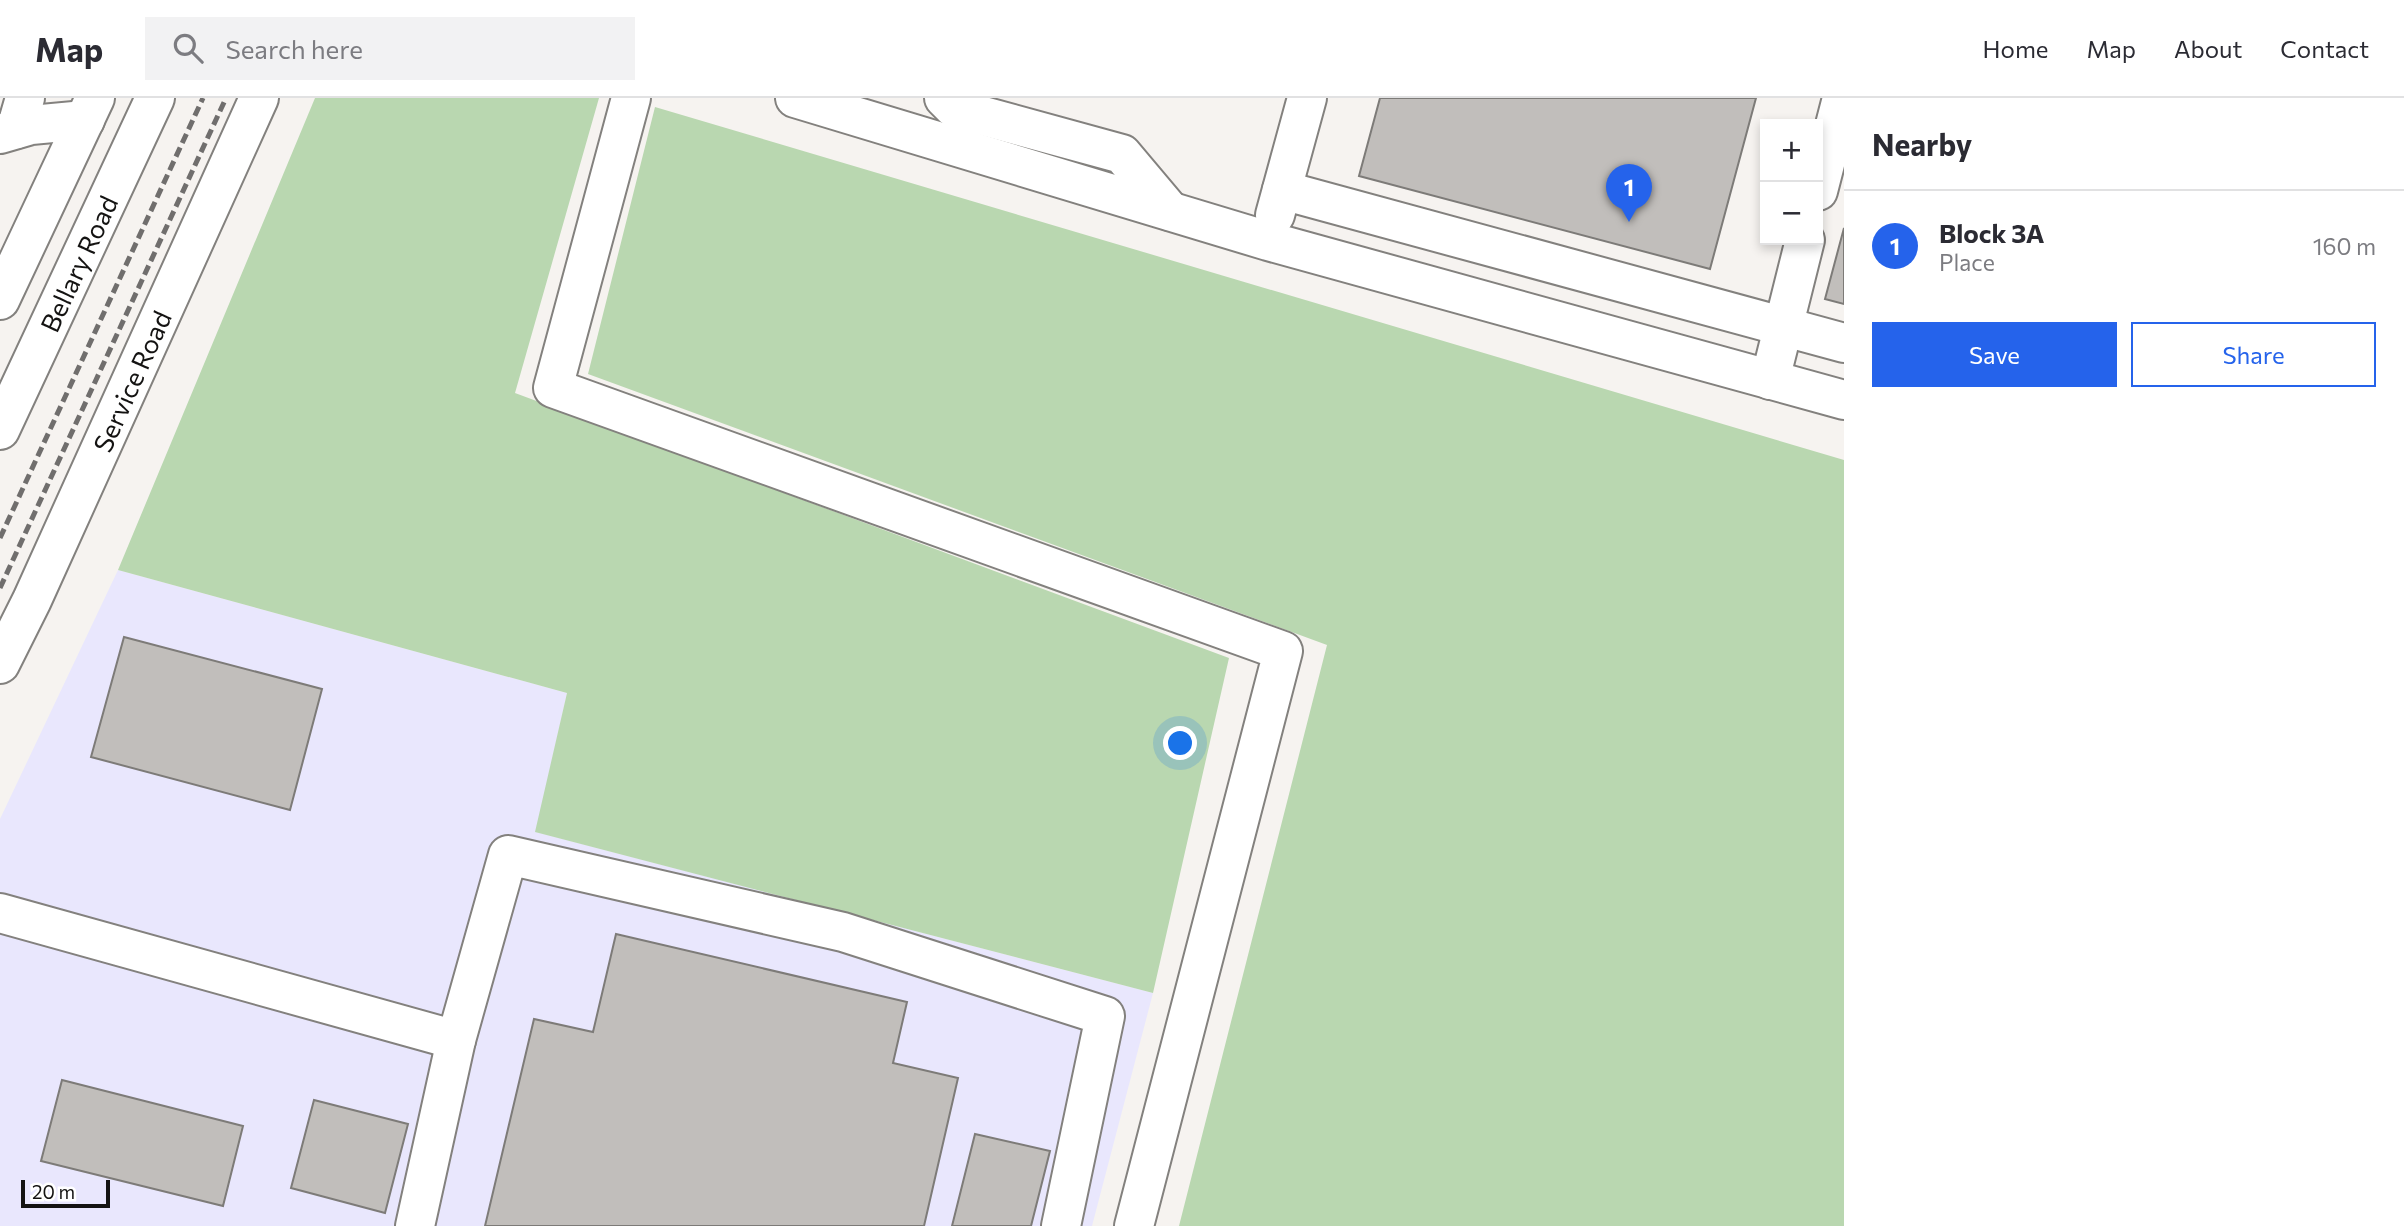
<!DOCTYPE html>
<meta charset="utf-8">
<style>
:root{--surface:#fff;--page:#f2f2f3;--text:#2b2b33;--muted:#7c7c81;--line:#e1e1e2;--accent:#2563eb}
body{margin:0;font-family:Commissioner,sans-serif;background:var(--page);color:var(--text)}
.controls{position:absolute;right:21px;top:21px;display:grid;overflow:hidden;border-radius:0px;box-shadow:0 4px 10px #0003}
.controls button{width:63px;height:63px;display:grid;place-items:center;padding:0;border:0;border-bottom:2px solid var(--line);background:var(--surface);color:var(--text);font:35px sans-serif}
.scale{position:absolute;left:21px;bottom:18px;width:89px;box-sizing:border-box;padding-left:7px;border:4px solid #141312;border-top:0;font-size:19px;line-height:24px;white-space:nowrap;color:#141312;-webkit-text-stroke:5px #fff;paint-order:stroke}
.you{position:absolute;left:1181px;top:646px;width:24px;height:24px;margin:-18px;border:5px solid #fff;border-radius:50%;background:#1a73e8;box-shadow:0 0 0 10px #1a73e833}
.badge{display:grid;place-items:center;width:46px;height:46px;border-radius:50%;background:var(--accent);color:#fff;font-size:23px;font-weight:700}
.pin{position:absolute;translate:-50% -58px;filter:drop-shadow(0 2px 4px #0008)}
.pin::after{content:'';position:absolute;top:37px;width:24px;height:21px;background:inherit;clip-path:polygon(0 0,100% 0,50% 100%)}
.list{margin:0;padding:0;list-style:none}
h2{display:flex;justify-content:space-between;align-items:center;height:91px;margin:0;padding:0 28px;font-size:30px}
h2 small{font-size:23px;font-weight:400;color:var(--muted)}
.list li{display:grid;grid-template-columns:46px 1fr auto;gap:21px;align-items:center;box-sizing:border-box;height:112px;padding:0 28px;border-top:2px solid var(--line)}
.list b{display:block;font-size:26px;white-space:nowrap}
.list p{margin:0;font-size:23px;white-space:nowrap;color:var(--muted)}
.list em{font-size:23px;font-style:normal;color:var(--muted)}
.actions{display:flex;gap:14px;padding:21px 28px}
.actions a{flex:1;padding:16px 0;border:2px solid var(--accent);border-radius:0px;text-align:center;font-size:24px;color:var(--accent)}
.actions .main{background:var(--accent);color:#fff}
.icon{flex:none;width:38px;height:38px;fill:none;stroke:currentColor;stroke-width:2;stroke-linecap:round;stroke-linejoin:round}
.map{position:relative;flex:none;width:1844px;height:1128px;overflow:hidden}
header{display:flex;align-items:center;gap:42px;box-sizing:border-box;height:98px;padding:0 35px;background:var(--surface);border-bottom:2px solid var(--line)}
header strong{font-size:33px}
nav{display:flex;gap:38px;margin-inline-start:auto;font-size:24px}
.search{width:490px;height:63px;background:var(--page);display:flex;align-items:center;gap:18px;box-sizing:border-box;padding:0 24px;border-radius:0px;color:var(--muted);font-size:26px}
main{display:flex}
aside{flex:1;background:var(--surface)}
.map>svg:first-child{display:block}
.industrial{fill:#e9e7fd}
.green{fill:#b9d7b0}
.building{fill:#c1bebb;stroke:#7d7b78;stroke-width:2}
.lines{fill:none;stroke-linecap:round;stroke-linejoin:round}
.minor-casing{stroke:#83817e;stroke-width:42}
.major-casing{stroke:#83817e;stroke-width:42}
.highway-casing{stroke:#83817e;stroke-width:42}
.minor{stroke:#fff;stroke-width:38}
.major{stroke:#fff;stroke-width:38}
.highway{stroke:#fff;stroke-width:38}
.rail{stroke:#706e6d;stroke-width:5;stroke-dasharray:10 5;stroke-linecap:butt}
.labels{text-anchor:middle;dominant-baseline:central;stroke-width:5;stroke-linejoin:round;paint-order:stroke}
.street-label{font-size:26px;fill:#141312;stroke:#fff}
</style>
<header>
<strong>Map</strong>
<div class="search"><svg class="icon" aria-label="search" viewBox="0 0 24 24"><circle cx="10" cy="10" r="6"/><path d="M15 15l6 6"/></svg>Search here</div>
<nav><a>Home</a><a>Map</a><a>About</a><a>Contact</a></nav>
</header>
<main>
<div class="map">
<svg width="1844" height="1128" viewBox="0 0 1844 1128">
<rect width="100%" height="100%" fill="#f6f3f0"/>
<!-- industrial -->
<path class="industrial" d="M118 472 567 595 536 734 1153 895 1092 1128H0V721Z"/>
<!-- green -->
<g class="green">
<path d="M315 0H599L515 295 1229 560 1153 895 535 734 567 595 118 472Z"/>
<path d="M655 9 1844 362V1128H1179L1327 547 588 276Z"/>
</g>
<!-- building -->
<g class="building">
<path d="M1380 0H1756L1710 171 1359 78Z"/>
<path d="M1844 130V206L1825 201Z"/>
<path d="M124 539 322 591 290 712 91 659Z"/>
<path d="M616 836 907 904 893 965 958 980 924 1128H485L534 921 593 934Z"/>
<path d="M62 982 243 1028 223 1108 41 1063Z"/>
<path d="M314 1002 408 1026 385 1115 291 1090Z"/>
<path d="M975 1036 1050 1053 1031 1128H952Z"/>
</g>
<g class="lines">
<!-- minor casing -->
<g class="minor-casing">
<g id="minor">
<path d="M631 0 553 290 1283 553 1134 1128"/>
<path d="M795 0 1268 143 1844 302"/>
<path d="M944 0 954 10 1122 56 1170 113"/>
<path d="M16 31 25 0"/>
<path d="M1282 92 1844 245"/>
<path d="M1818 93 1842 0"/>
<path d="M1275 117 1307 0"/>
<path d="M1770 282 1805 142"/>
<path d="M0 815 456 942 508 757 843 834 1105 918 1061 1128"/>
<path d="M415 1128 456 942"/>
</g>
</g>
<!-- major casing -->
<g class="major-casing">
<g id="major">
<path d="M0 36 31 27 85 22"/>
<path id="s1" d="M0 566 32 502 259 0"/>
</g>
</g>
<!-- highway casing -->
<g class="highway-casing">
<g id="highway">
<path d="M0 202 95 0"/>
<path id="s2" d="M0 332 155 0"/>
</g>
</g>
<!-- minor -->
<use href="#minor" class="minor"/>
<!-- major -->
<use href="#major" class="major"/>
<!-- highway -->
<use href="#highway" class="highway"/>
<!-- rail -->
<g class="rail">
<path d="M0 440 203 0"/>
<path d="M0 490 226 0"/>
</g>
</g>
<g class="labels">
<!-- street labels -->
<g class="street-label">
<text stroke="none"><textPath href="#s2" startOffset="184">Bellary Road</textPath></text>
<text stroke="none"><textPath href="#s1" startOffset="312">Service Road</textPath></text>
</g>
</g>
</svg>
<div class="controls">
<button>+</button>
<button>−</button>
</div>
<div class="scale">20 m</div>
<div class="you"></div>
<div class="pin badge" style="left:1629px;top:124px">1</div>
</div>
<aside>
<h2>Nearby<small></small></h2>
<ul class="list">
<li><span class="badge">1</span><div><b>Block 3A</b><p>Place</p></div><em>160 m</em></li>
</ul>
<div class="actions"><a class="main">Save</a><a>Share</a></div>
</aside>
</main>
